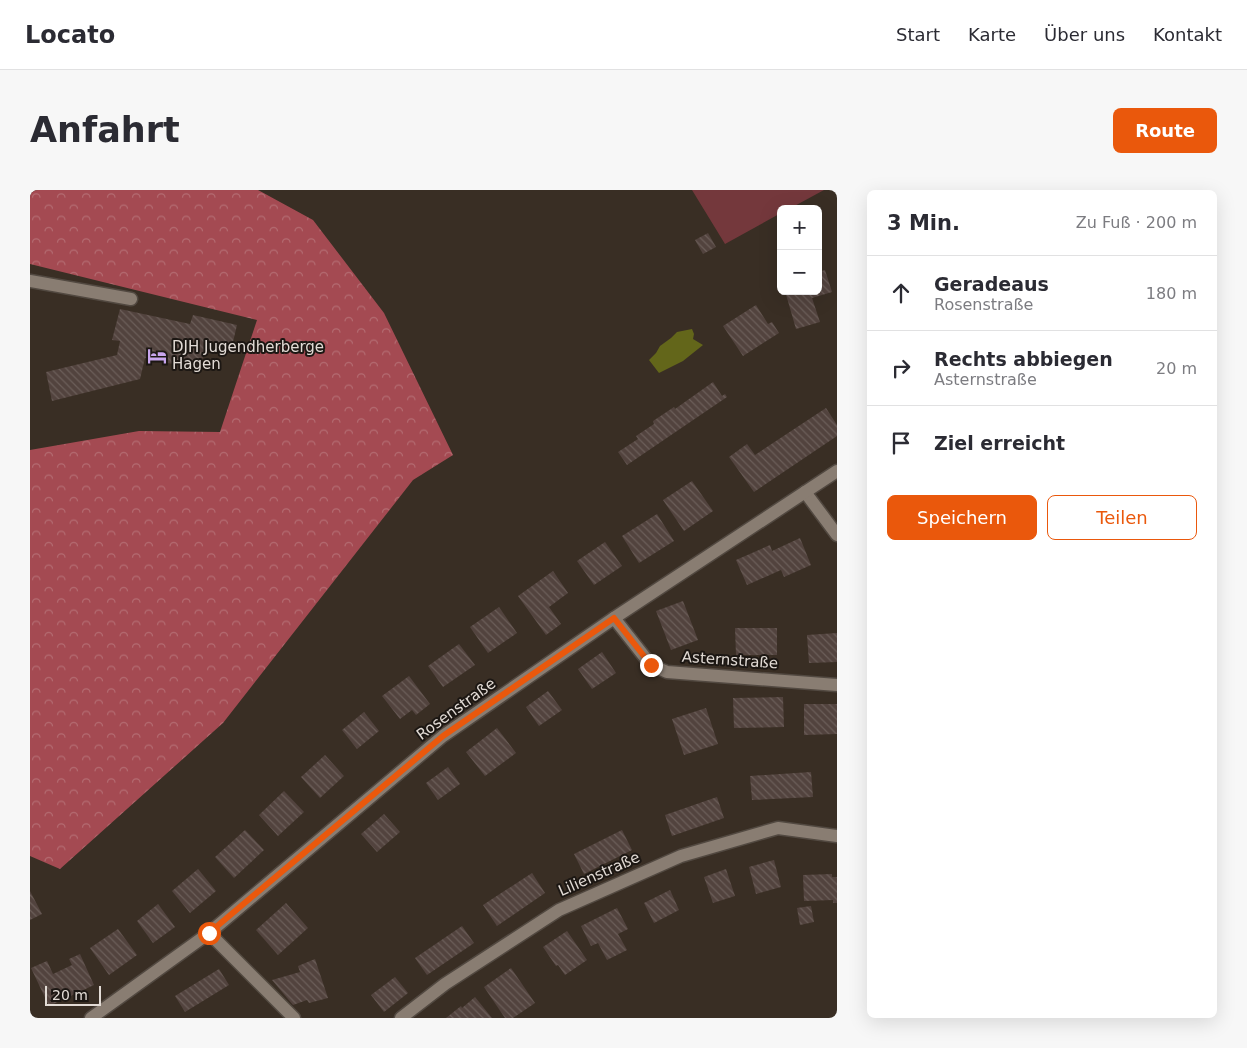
<!DOCTYPE html>
<html lang="de">
<meta charset="utf-8">
<style>
:root{--surface:#fff;--page:#f7f7f7;--text:#2b2b33;--muted:#7c7c81;--line:#e1e1e2;--accent:#ea580c}
body{margin:0;font-family:"DejaVu Sans",sans-serif;background:var(--page);color:var(--text)}
.controls{position:absolute;right:15px;top:15px;display:grid;overflow:hidden;border-radius:8px;box-shadow:0 5px 20px #0002}
.controls button{width:45px;height:45px;display:grid;place-items:center;padding:0;border:0;border-bottom:1px solid var(--line);background:var(--surface);color:var(--text);font:25px sans-serif}
.scale{position:absolute;left:15px;bottom:12px;width:56px;box-sizing:border-box;padding-left:5px;border:2px solid #e2dbd5;border-top:0;font-size:14px;line-height:18px;white-space:nowrap;color:#e2dbd5;-webkit-text-stroke:4px #1c1713;paint-order:stroke}
.stop{position:absolute;width:15px;height:15px;margin:-11px;border:4px solid #ea580c;border-radius:50%;background:#fff}
.stop.end{background:#ea580c;border-color:#fff;box-shadow:0 1px 5px #0008}
.list{margin:0;padding:0;list-style:none}
h2{display:flex;justify-content:space-between;align-items:center;height:65px;margin:0;padding:0 20px;font-size:21px}
h2 small{font-size:16px;font-weight:400;color:var(--muted)}
.list li{display:grid;grid-template-columns:32px 1fr auto;gap:15px;align-items:center;box-sizing:border-box;height:75px;padding:0 20px;border-top:1px solid var(--line)}
.list b{display:block;font-size:19px;white-space:nowrap}
.list p{margin:0;font-size:16px;white-space:nowrap;color:var(--muted)}
.list em{font-size:16px;font-style:normal;color:var(--muted)}
.actions{display:flex;gap:10px;padding:15px 20px}
.actions a{flex:1;padding:11px 0;border:1px solid var(--accent);border-radius:8px;text-align:center;font-size:18px;color:var(--accent)}
.actions .main{background:var(--accent);color:#fff}
.icon{flex:none;width:28px;height:28px;fill:none;stroke:currentColor;stroke-width:2;stroke-linecap:round;stroke-linejoin:round}
.map{position:relative;flex:none;width:807px;height:828px;overflow:hidden;border-radius:8px}
header{display:flex;align-items:center;gap:30px;box-sizing:border-box;height:70px;padding:0 25px;background:var(--surface);border-bottom:1px solid var(--line)}
header strong{font-size:24px}
nav{display:flex;gap:28px;margin-inline-start:auto;font-size:18px}
.intro{display:flex;align-items:center;justify-content:space-between;box-sizing:border-box;height:120px;padding:0 30px}
h1{margin:0;font-size:35px}
.button{padding:12px 22px;border-radius:8px;background:var(--accent);color:#fff;font-size:18px;font-weight:700}
main{display:flex;gap:30px;padding:0 30px}
aside{flex:1;background:var(--surface);border-radius:8px;box-shadow:0 5px 20px #0002}
.map>svg:first-child{display:block}
.green{fill:#74383c}
.forest{fill:url(#forest-crowns)}
.water{fill:#63661a}
.building{fill:url(#building-back-hatch)}
.lines{fill:none;stroke-linecap:round;stroke-linejoin:round}
.minor-casing{stroke:#524941;stroke-width:15}
.minor{stroke:#897d72;stroke-width:12}
.route{stroke:#ea580c;stroke-width:6}
.labels{text-anchor:middle;dominant-baseline:central;stroke-width:4;stroke-linejoin:round;paint-order:stroke}
.poi-label{font-size:15px;fill:#e2dbd5;stroke:#1c1713;text-anchor:start}
.street-label{font-size:15px;fill:#e2dbd5;stroke:#1c1713}
</style>
<header>
<strong>Locato</strong>
<nav><a>Start</a><a>Karte</a><a>Über uns</a><a>Kontakt</a></nav>
</header>
<div class="intro"><h1>Anfahrt</h1><a class="button">Route</a></div>
<main>
<div class="map">
<svg width="807" height="828" viewBox="0 0 807 828">
<defs>
<pattern id="forest-crowns" width="20" height="18" patternUnits="userSpaceOnUse" patternTransform="scale(1.25)"><rect width="20" height="18" fill="#a44a52"/><path d="M2 6a3 3 0 1 1 6 0M12 15a3 3 0 1 1 6 0" fill="none" stroke="#b46c72"/></pattern>
<pattern id="building-back-hatch" width="6" height="6" patternUnits="userSpaceOnUse" patternTransform="scale(1.25)"><rect width="6" height="6" fill="#52433e"/><path d="M-1 5l2 2M0 0l6 6M5-1l2 2" fill="none" stroke="#6b5e59"/></pattern>
</defs>
<rect width="100%" height="100%" fill="#392e24"/>
<!-- green -->
<path class="green" d="M662 0H794L759 19H751V23L695 54Z"/>
<!-- forest -->
<path class="forest" d="M0 0H228L283 30 354 123 423 265 383 290 193 533 30 679 0 666V260L109 241 190 242 227 130 0 74Z"/>
<!-- water -->
<path class="water" d="M662 139 664 144 663 149 673 155 653 171 629 183 619 170 626 163 630 156 641 148 647 142Z"/>
<!-- building -->
<g class="building">
<path d="M678 43 686 57 673 64 665 50Z"/>
<path d="M795 80 802 102 782 108 790 132 766 139 755 101H788V82Z"/>
<path d="M726 115 738 134 742 132 749 143 713 166 693 136Z"/>
<path d="M90 119 160 134 163 125 207 135 202 156 177 150 170 180 115 168 110 189 22 211 16 182 87 165 90 151 82 150Z"/>
<path d="M683 192 692 206 695 204 697 207 597 275 588 262 608 249 606 246 624 234 623 231 644 217 645 219Z"/>
<path d="M796 218 807 235V246L724 302 699 267 717 254 725 265Z"/>
<path d="M662 291 683 321 654 341 633 310Z"/>
<path d="M627 324 644 351 609 373 592 346Z"/>
<path d="M770 348 781 375 754 387 751 380 717 395 706 370 740 355 742 361Z"/>
<path d="M575 352 592 376 564 395 547 371Z"/>
<path d="M523 381 538 403 519 417 531 434 516 445 488 406Z"/>
<path d="M653 411 668 450 641 460 626 421Z"/>
<path d="M469 417 487 443 458 463 440 437Z"/>
<path d="M705 438H747V465H706Z"/>
<path d="M807 443V472L779 473 777 445Z"/>
<path d="M429 454 445 475 413 497 398 476Z"/>
<path d="M572 462 586 483 562 499 548 479Z"/>
<path d="M379 486 400 514 386 525 382 520 370 529 352 506Z"/>
<path d="M518 501 532 520 509 536 496 517Z"/>
<path d="M753 507 754 537 704 538 703 508Z"/>
<path d="M774 514H807V544L774 545Z"/>
<path d="M676 518 688 554 654 565 642 529Z"/>
<path d="M334 522 349 541 327 559 312 540Z"/>
<path d="M467 538 486 563 455 586 436 562Z"/>
<path d="M295 565 314 586 290 608 271 587Z"/>
<path d="M418 577 430 594 408 610 396 593Z"/>
<path d="M781 582 783 607 722 610 720 586Z"/>
<path d="M254 601 274 622 248 646 229 625Z"/>
<path d="M687 607 694 628 642 646 635 625Z"/>
<path d="M354 624 370 642 347 662 331 644Z"/>
<path d="M215 640 234 660 204 688 185 667Z"/>
<path d="M592 640 602 660 554 684 544 664Z"/>
<path d="M744 670 751 697 726 704 719 677Z"/>
<path d="M168 679 186 701 160 723 142 701Z"/>
<path d="M696 679 705 706 683 713 674 687Z"/>
<path d="M502 683 515 703 467 736 453 715Z"/>
<path d="M802 684V687H807V713H803V710L774 711 773 685Z"/>
<path d="M640 700 649 720 624 733 614 713Z"/>
<path d="M0 701 12 724 0 730Z"/>
<path d="M256 713 278 738 248 765 226 740Z"/>
<path d="M128 714 145 737 123 753 107 731Z"/>
<path d="M781 716 784 732 770 735 767 718Z"/>
<path d="M587 718 598 739 588 744 597 760 577 770 568 753 561 756 551 736Z"/>
<path d="M432 736 444 753 397 785 385 768Z"/>
<path d="M88 739 107 765 79 785 60 758Z"/>
<path d="M537 741 557 770 535 785 528 775 526 776 513 757Z"/>
<path d="M50 764 64 795 19 816 1 778 17 771 23 784 42 775 39 769Z"/>
<path d="M285 769 298 808 279 813 277 810 263 815 242 790 270 782 268 776Z"/>
<path d="M481 778 505 813 483 828H475L454 797Z"/>
<path d="M189 779 199 795 155 822 145 806Z"/>
<path d="M365 787 378 803 354 822 341 805Z"/>
<path d="M445 807 462 828H416L431 816 432 818Z"/>
</g>
<g class="lines">
<!-- minor casing -->
<g class="minor-casing">
<g id="minor">
<path d="M0 91 101 109"/>
<path d="M775 302 807 345"/>
<path d="M584 428 621 475 637 482 807 495"/>
<path d="M179 743 264 828"/>
<path d="M61 828 179 743 413 546 584 428 807 281"/>
<path d="M371 828 415 794 529 720 651 666 748 638 807 646"/>
</g>
</g>
<!-- minor -->
<use href="#minor" class="minor"/>
</g>
<g class="lines">
<!-- route -->
<path class="route" d="M179 743 413 546 584 428 621 475"/>
</g>
<!-- icons -->
<defs>
<g id="hotel-bare" transform="scale(1.5)"><path d="M-6-4.5h1.5V1H6V5H4.5V3h-9V5H-6ZM-4 0a1.8 1.8 0 1 1 3.6 0ZM.5 0V-2.5h3Q6-2.5 6 0Z" fill="#c8a5ee" stroke="#1c1713" stroke-width="2.5" paint-order="stroke"/></g>
</defs>
<g fill-rule="evenodd">
<use href="#hotel-bare" x="127" y="166"/>
</g>
<g class="labels">
<!-- poi labels -->
<g class="poi-label">
<text x="142" y="157">DJH Jugendherberge<tspan x="142" dy="17">Hagen</tspan></text>
</g>
<!-- street labels -->
<g class="street-label">
<text transform="translate(700 470) rotate(4)">Asternstraße</text>
<text transform="translate(426 519) rotate(-36)">Rosenstraße</text>
<text transform="translate(569 684) rotate(-24)">Lilienstraße</text>
</g>
</g>
</svg>
<div class="controls">
<button>+</button>
<button>−</button>
</div>
<div class="scale">20 m</div>
<div class="stop" style="left:179px;top:743px"></div>
<div class="stop end" style="left:621px;top:475px"></div>
</div>
<aside>
<h2>3 Min.<small>Zu Fuß · 200 m</small></h2>
<ul class="list">
<li><svg class="icon" aria-label="ahead" viewBox="0 0 24 24"><path d="M12 20V5M6 11l6-6 6 6"/></svg><div><b>Geradeaus</b><p>Rosenstraße</p></div><em>180 m</em></li>
<li><svg class="icon" aria-label="right" viewBox="0 0 24 24"><path d="M7 20v-9h11M14 6l5 5-5 5"/></svg><div><b>Rechts abbiegen</b><p>Asternstraße</p></div><em>20 m</em></li>
<li><svg class="icon" aria-label="arrive" viewBox="0 0 24 24"><path d="M6 21V4h12l-3 4 3 4H6"/></svg><div><b>Ziel erreicht</b></div></li>
</ul>
<div class="actions"><a class="main">Speichern</a><a>Teilen</a></div>
</aside>
</main>
